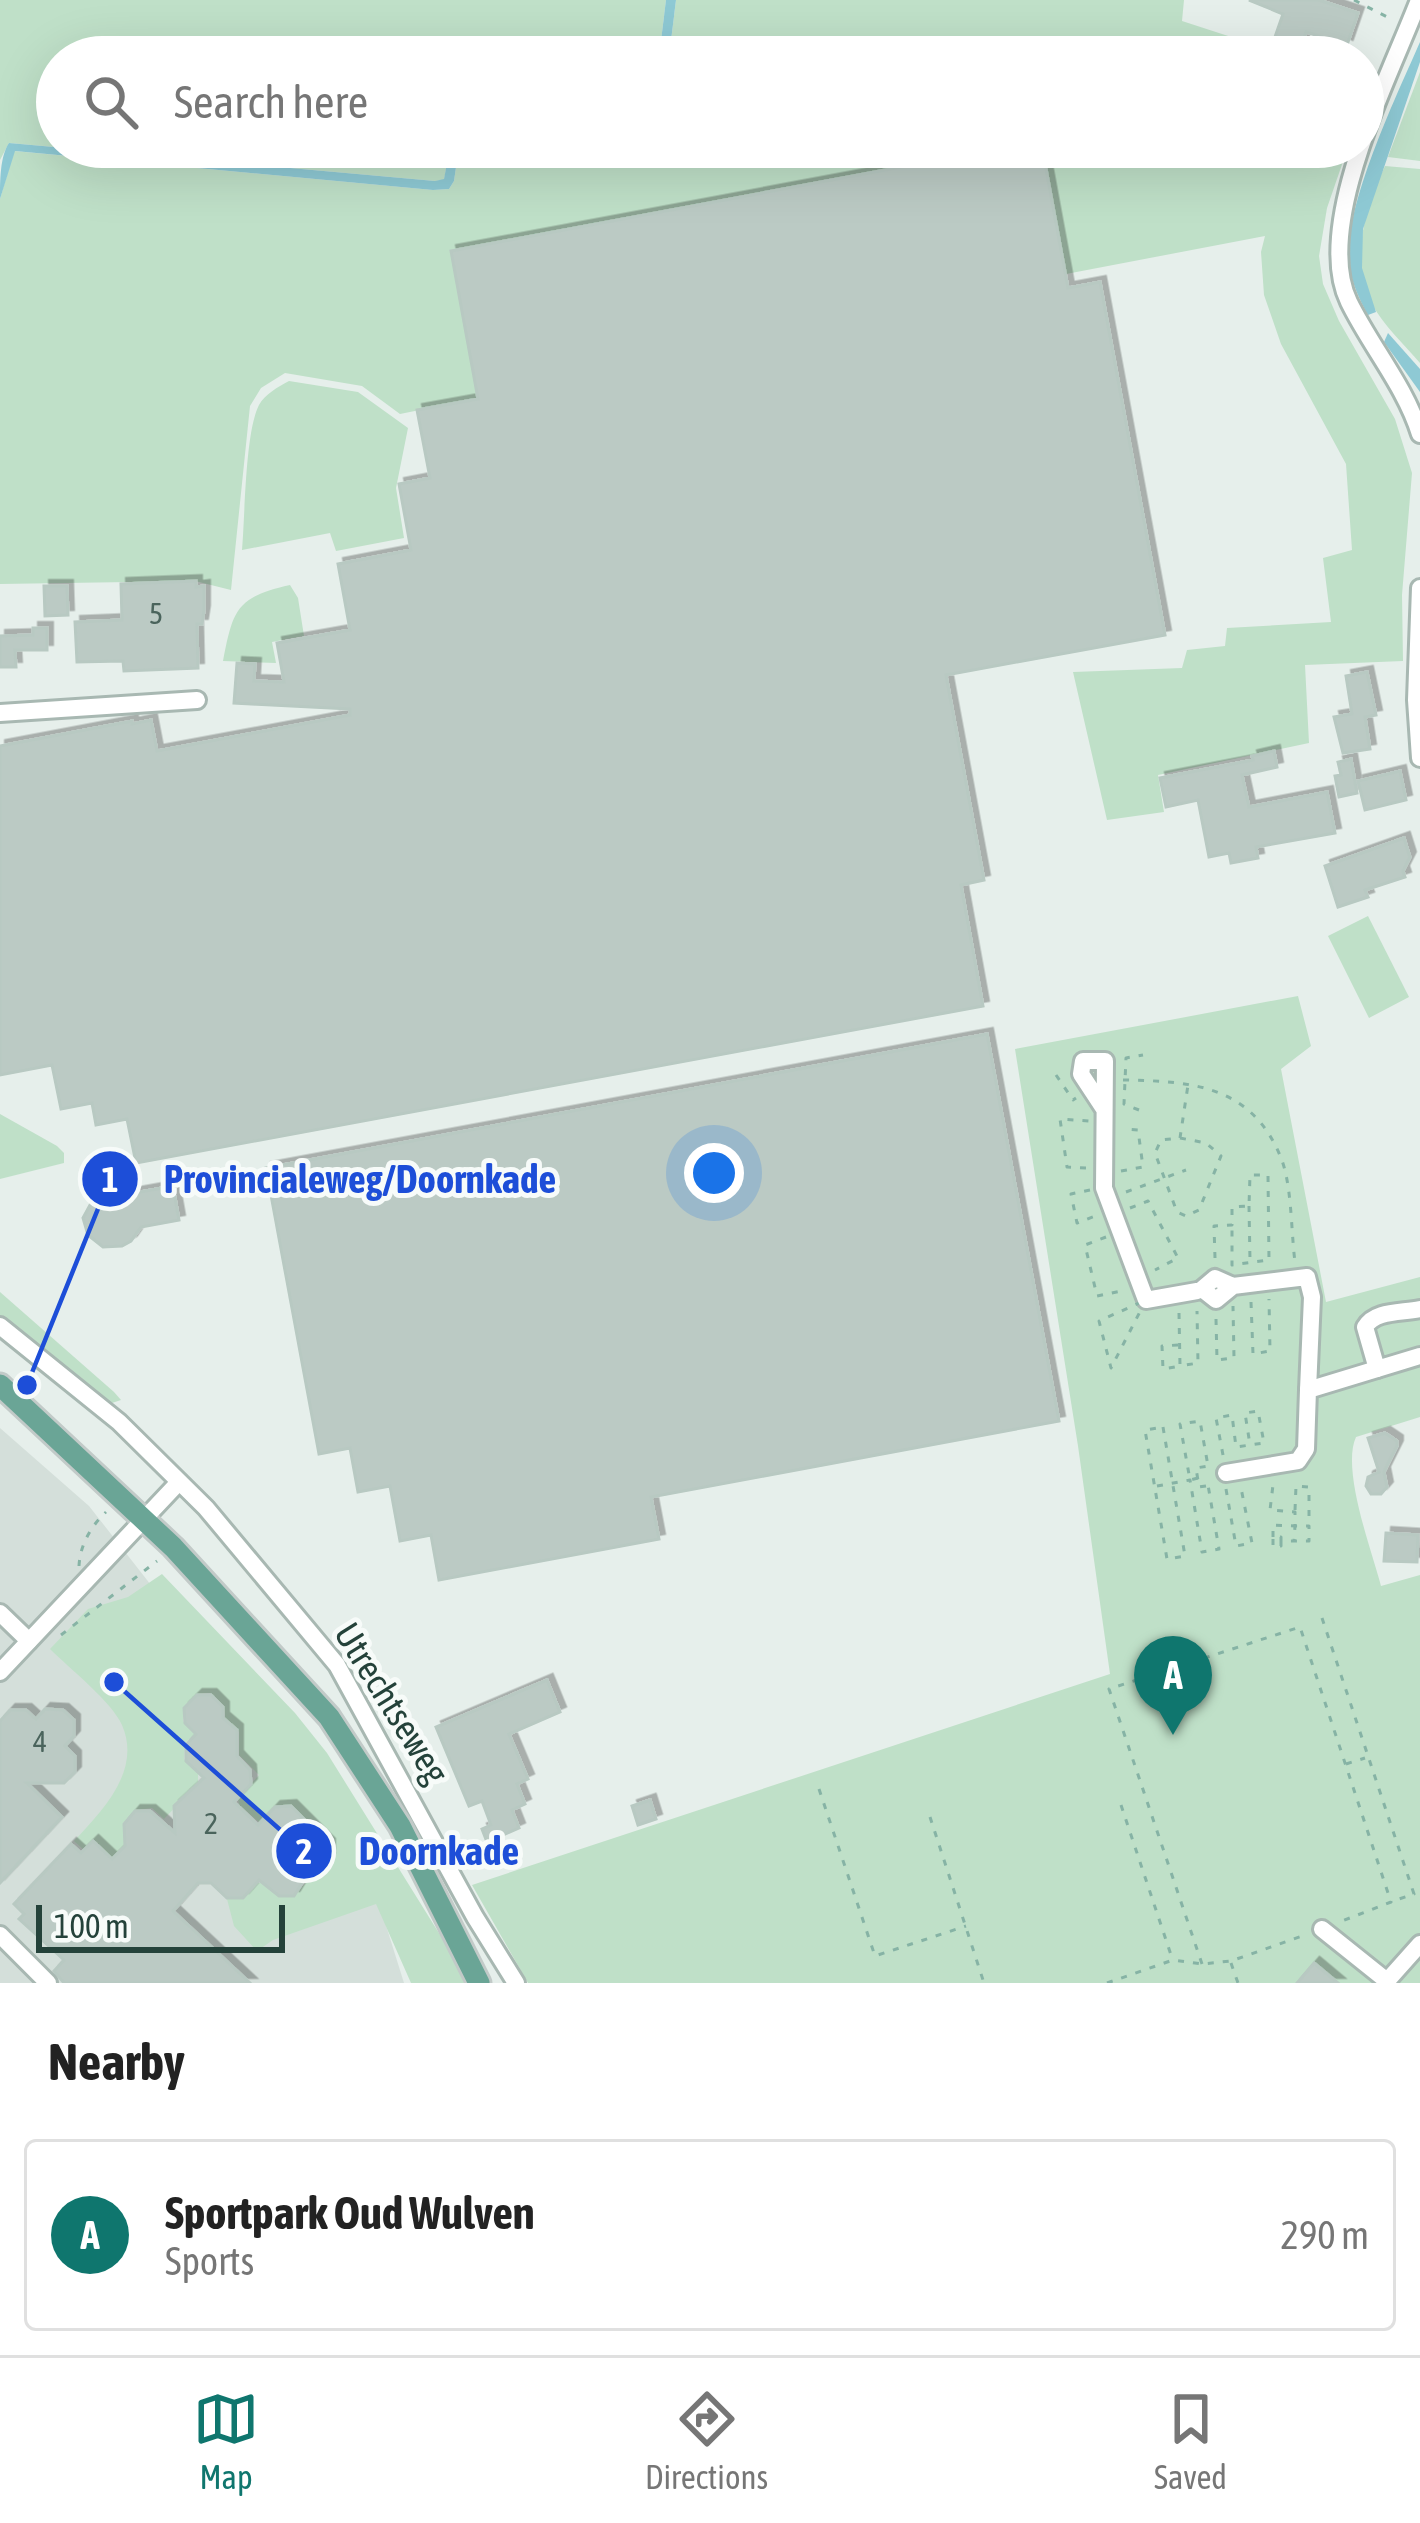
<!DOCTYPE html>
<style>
:root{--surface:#fff;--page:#f6f6f6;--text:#222;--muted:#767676;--line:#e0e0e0;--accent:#0f766e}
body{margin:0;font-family:"Asap Condensed",sans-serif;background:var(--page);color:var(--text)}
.scale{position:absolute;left:36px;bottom:30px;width:249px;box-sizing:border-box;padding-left:12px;border:6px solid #24423a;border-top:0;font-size:33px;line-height:42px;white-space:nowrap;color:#24423a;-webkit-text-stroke:9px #f7fbf9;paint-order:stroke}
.you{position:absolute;left:714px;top:1173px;width:42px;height:42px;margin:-30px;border:9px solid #fff;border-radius:50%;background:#1a73e8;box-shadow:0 0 0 18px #1a73e833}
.badge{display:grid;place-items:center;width:78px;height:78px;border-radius:50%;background:var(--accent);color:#fff;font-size:39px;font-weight:700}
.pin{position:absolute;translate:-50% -99px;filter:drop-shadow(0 3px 6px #0008)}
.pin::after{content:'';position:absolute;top:63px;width:42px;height:36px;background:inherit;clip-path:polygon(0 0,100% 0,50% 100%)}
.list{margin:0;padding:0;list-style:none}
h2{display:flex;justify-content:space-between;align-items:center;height:156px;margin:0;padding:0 48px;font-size:51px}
h2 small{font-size:39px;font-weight:400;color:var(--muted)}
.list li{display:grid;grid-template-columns:78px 1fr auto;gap:36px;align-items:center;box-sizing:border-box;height:192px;margin:0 24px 24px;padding:0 24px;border:3px solid var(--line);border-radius:12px}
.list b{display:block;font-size:45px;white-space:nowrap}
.list p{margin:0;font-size:39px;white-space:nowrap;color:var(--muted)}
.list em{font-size:39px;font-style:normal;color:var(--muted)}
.icon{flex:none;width:66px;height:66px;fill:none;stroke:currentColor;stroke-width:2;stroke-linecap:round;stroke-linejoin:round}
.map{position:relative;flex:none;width:1420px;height:1983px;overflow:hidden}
.search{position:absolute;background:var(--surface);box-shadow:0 12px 48px #0002;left:36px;right:36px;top:36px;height:132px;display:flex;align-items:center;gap:30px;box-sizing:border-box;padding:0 42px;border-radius:66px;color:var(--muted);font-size:45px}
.sheet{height:372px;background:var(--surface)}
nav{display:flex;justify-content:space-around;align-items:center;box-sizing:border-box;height:168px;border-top:3px solid var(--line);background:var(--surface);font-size:33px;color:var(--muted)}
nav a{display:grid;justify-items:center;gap:6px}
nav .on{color:var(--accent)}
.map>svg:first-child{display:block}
.built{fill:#d4dfda}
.green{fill:#bfe0c8}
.water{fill:#8ec9d4}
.building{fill:#bbcac4;stroke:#b8c9c2;stroke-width:3;filter:url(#shadow)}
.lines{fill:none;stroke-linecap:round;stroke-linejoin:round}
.minor-casing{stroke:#a8b8b2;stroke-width:22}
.major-casing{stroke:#c2cac8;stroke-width:27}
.path{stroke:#86b3a5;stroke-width:3;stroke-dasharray:6 9;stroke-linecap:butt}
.minor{stroke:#fff;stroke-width:16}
.major{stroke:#6aa596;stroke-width:21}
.labels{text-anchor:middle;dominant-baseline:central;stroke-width:10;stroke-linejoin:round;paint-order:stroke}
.number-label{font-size:30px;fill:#4a645c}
.street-label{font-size:36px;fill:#24423a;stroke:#f7fbf9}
.leader{fill:none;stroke:#1d4ed8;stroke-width:4.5}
.callout-dot{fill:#1d4ed8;stroke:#f7fbf9;stroke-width:4.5}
.mark-label{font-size:36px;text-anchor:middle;font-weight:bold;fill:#fff}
.callout-label{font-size:39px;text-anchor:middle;font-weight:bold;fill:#1d4ed8;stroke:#f7fbf9;stroke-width:10;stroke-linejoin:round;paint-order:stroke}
</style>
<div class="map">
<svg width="1420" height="1983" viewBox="0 0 1420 1983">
<defs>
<filter id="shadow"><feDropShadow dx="5.5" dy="-5.5" stdDeviation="0" flood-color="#0004"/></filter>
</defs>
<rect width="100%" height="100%" fill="#e6efeb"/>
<!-- built -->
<path class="built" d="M0 1428 89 1506 365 1858 404 1983H0Z"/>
<!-- green -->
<g class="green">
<path d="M0 0H666L659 57H57V147H450L444 180 435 181 9 143 0 160Z"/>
<path d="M676 0H1184L1182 21 1259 46 1257 57H669Z"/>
<path d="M1420 72V161L1388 157Z"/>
<path d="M459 147H1002L453 250 479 398 400 414 362 386 285 373 261 388 250 406 231 590 195 581 0 584V199L14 151 433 190 449 189 454 181Z"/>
<path d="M1042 147H1348L1327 208 1319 256 1323 284 1339 321 1395 419 1412 473 1402 595 1403 661 1305 665 1309 743 1158 775 1164 812 1107 820 1073 672 1182 668 1187 650 1225 646 1227 628 1331 622 1323 558 1352 550 1346 464 1281 344 1264 295 1261 252 1265 236 1066 274Z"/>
<path d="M1385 166 1420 169V363C1405 345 1383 325 1372 304 1349 259 1365 209 1385 166Z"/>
<path d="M289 381 358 392 408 428 396 488 404 538 336 551 330 533 242 550C245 517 245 432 259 405 265 394 278 387 289 381Z"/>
<path d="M290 585 298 598 304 636 272 642 276 663 223 661C233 610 236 597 290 585Z"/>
<path d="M1368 916 1409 997 1369 1018 1328 936Z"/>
<path d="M1298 996 1311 1046 1281 1069 1326 1302 1420 1277V1417L1356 1437C1341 1470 1372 1551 1381 1586L1420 1575V1983H528L472 1885 1110 1674 1078 1446 1015 1049Z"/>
<path d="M0 1114 57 1146 64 1153V1163L0 1179Z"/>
<path d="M0 1292 114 1392 121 1400 109 1404 0 1317Z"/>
<path d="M162 1574 295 1713 327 1753 470 1983H411L376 1904 273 1940 257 1951 234 1926 227 1899 244 1898 256 1883H263L279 1897H292L331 1857 329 1843 290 1805 274 1807 260 1823 239 1805 238 1798 259 1775 239 1755V1732L225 1719 224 1706 210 1693 197 1694 184 1707 183 1721 195 1734 185 1743 184 1759 198 1772V1783L164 1819 152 1808 137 1810 123 1823V1835L137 1851 132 1877 94 1840 83 1849 74 1841C102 1811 142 1771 122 1725 112 1702 69 1668 50 1649L88 1609 128 1597Z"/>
</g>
<!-- water -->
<g class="water">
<path d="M666 0H676L669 57H659Z"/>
<path d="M1420 42V62L1363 229 1362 268 1376 312 1368 315C1359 299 1351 281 1349 263 1343 207 1397 95 1420 42Z"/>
<path d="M9 143 435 181 444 179 450 147H459L454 181 449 189 433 190 15 151 0 199C0 181 0 156 9 143Z"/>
<path d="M1388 333 1420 369V392L1384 342Z"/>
</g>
<!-- building -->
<g class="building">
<path d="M1249 0H1319L1358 13 1347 45 1306 32 1298 57H1268L1283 14Z"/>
<path d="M1009 147H1042L1068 288 1100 282 1165 635 946 675 984 880 961 885 983 1006 136 1163 127 1119 96 1125 92 1103 61 1109 52 1065 0 1075V746L132 721V724L151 720 157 751 350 715V709L234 703 237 663 255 664 254 681 284 682 277 643 350 630 338 564 411 550 399 484 430 478 417 410 478 399 451 251Z"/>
<path d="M196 581V587L204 586V611L202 624H197L198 668 124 671 123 661 77 662 75 622 122 620 121 584Z"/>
<path d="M44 586H67L68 615 45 616Z"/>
<path d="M33 628H47V650H15L16 667H0V636L33 635Z"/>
<path d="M1367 672 1376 715 1365 717 1370 749 1343 753 1334 717 1352 714 1346 676Z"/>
<path d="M1274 751 1277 767 1242 775 1249 807 1327 792 1335 833 1256 847 1258 858 1231 863 1229 853 1209 857 1198 800 1166 807 1160 778 1253 760 1252 756Z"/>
<path d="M1351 759 1357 793 1339 797 1335 776 1341 775 1338 762Z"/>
<path d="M1400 771 1406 800 1365 810 1358 781Z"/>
<path d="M1404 838 1410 857 1403 871 1405 877 1365 890 1368 897 1338 907 1325 866Z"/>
<path d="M987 1034 1059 1421 651 1497 659 1539 439 1580 431 1535 400 1541 390 1486 358 1492 350 1448 319 1454 266 1168Z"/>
<path d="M173 1186 179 1220 141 1227 131 1241 122 1246 103 1247 88 1235 83 1218 96 1194 114 1189 129 1194Z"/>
<path d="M1385 1433 1397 1441V1446L1384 1472 1387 1487 1381 1494H1371L1366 1486 1368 1477 1379 1472 1368 1438Z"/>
<path d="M1386 1533 1418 1535 1417 1562 1384 1561Z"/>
<path d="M547 1680 560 1712 509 1734 528 1779 517 1784 525 1804 512 1810 519 1828 487 1842 482 1829 491 1825 482 1801 469 1806 436 1727Z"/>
<path d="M197 1695H211L223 1707V1718L237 1730V1756L250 1770 251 1784 234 1802 258 1825 275 1807 291 1806 329 1844V1858L304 1880 294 1896H279L259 1880 243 1898H227L211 1883H198L173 1911 250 1983H64L54 1971 64 1960 19 1919 24 1914 14 1904 71 1844 81 1853 93 1841 112 1859 125 1846 124 1824 135 1811H150L175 1833 174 1806 204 1778 186 1761V1745L196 1734 185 1723 184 1708Z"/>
<path d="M45 1709 63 1710 74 1720V1736L65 1746 75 1756V1772L64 1783H27L62 1817 0 1883V1721L10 1710H26L36 1719Z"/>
<path d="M650 1800 656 1819 638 1825 632 1806Z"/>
<path d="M1314 1963 1338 1983H1297Z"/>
</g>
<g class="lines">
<!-- minor casing -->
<g class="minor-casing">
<g id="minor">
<path d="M1419 0C1390 76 1312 226 1349 302 1371 347 1405 386 1420 434"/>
<path d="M1420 588 1416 700 1420 758"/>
<path d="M0 713 197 700"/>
<path d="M1104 1109 1081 1074 1083 1061H1105L1104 1188 1146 1300 1197 1291"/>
<path d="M1233 1286 1215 1278 1202 1289 1216 1300 1233 1286 1307 1277 1312 1297 1308 1390"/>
<path d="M1420 1309C1401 1313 1375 1310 1365 1327L1377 1369 1420 1356"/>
<path d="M0 1326 119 1422 206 1508 337 1665 475 1917 516 1983"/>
<path d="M1226 1473 1298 1461 1306 1449 1308 1390 1377 1369"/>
<path d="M0 1613 29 1641"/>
<path d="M0 1672 179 1482"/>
<path d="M1322 1929 1387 1981 1420 1944"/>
<path d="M0 1935 48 1983"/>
</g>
</g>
<!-- major casing -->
<g class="major-casing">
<path id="major" d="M0 1385 173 1547 329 1717 400 1826 479 1983"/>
</g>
<!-- path -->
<g class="path">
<path d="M1354 0 1391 19"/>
<path d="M1056 1075 1073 1100 1076 1098"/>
<path d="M1123 1080C1191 1081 1252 1085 1281 1158 1292 1185 1291 1232 1295 1262"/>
<path d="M1139 1110 1124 1104 1126 1058 1143 1055"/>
<path d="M1180 1138 1206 1143 1221 1156 1199 1210 1186 1216 1177 1212 1155 1153 1161 1140 1180 1138 1188 1085"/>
<path d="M1086 1168 1067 1167 1060 1119 1090 1121"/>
<path d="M1121 1171 1143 1167 1138 1130 1123 1129"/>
<path d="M1090 1190 1071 1194 1077 1223 1095 1216"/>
<path d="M1126 1192 1186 1170"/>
<path d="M1249 1206 1250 1261"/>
<path d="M1130 1208 1148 1201 1178 1258 1155 1270"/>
<path d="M1106 1237 1085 1245 1097 1296 1126 1290"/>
<path d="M1215 1258 1214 1226 1232 1225V1207L1249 1206 1250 1175H1268L1269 1260 1232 1265V1225"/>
<path d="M1146 1300 1111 1368 1099 1321Z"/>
<path d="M1251 1302 1253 1354 1270 1351 1269 1299"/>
<path d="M1179 1313 1180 1366 1198 1363 1197 1311"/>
<path d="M1216 1319 1217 1360 1234 1358 1233 1306"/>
<path d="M1178 1345 1162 1346 1163 1369 1180 1366"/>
<path d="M1163 1427 1185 1556 1167 1559 1145 1430Z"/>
<path d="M1223 1455 1216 1418 1232 1415 1236 1447 1264 1443 1258 1411 1245 1413 1250 1445"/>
<path d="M1198 1478 1190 1480 1180 1424 1200 1421 1208 1466"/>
<path d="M1157 1486 1190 1480 1202 1552 1219 1549 1208 1485"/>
<path d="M1206 1486 1199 1487 1196 1468 1208 1466"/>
<path d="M1226 1489 1236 1546 1252 1543 1241 1488"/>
<path d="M1295 1510 1296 1486 1309 1487V1524"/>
<path d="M1273 1537V1525L1295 1526V1512L1270 1510 1273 1485"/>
<path d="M1281 1541V1546L1273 1547V1537H1281V1541H1309V1526H1295L1294 1541"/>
<path d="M79 1566C80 1545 91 1526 106 1512"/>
<path d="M1322 1618 1414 1894 1393 1901"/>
<path d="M61 1635 157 1561"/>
<path d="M1346 1764 1365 1758"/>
<path d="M819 1789 875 1956 966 1926"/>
<path d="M1121 1805 1172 1958"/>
<path d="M930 1817 984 1983"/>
<path d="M1231 1963 1238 1983"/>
<path d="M1202 1964 1109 1689 1300 1627 1391 1902 1342 1921"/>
<path d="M1107 1983 1173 1960 1202 1964 1231 1961 1305 1935"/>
</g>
<!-- minor -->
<use href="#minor" class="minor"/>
<!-- major -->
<use href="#major" class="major"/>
</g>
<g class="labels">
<!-- number labels -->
<g class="number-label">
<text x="156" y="613">5</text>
<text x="40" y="1741">4</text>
<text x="211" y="1823">2</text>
</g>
<!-- street labels -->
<g class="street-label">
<text transform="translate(392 1703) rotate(58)">Utrechtseweg</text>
</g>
</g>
<!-- callouts -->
<path class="leader" d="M27 1385L110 1179M114 1682L304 1851"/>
<g class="callout-dot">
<circle cx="27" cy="1385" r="12"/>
<circle cx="114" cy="1682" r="12"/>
<circle cx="110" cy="1179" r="30"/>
<circle cx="304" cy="1851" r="30"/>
</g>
<g class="mark-label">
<text x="110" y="1192">1</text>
<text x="304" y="1864">2</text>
</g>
<g class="callout-label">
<text x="360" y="1193">Provincialeweg/Doornkade</text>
<text x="439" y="1865">Doornkade</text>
</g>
</svg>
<div class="scale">100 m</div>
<div class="you"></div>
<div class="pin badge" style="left:1173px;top:1735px">A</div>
<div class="search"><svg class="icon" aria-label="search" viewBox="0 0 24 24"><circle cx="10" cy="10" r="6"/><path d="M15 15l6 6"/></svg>Search here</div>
</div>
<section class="sheet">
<h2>Nearby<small></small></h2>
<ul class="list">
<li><span class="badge">A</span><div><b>Sportpark Oud Wulven</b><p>Sports</p></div><em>290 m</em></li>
</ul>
</section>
<nav>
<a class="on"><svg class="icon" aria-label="map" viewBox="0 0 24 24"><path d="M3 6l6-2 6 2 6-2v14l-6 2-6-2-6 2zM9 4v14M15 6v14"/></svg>Map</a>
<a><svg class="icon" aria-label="directions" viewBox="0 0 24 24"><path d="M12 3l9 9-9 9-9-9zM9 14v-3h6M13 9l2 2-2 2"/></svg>Directions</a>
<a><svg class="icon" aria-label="saved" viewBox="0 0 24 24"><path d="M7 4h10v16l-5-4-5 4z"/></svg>Saved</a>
</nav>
